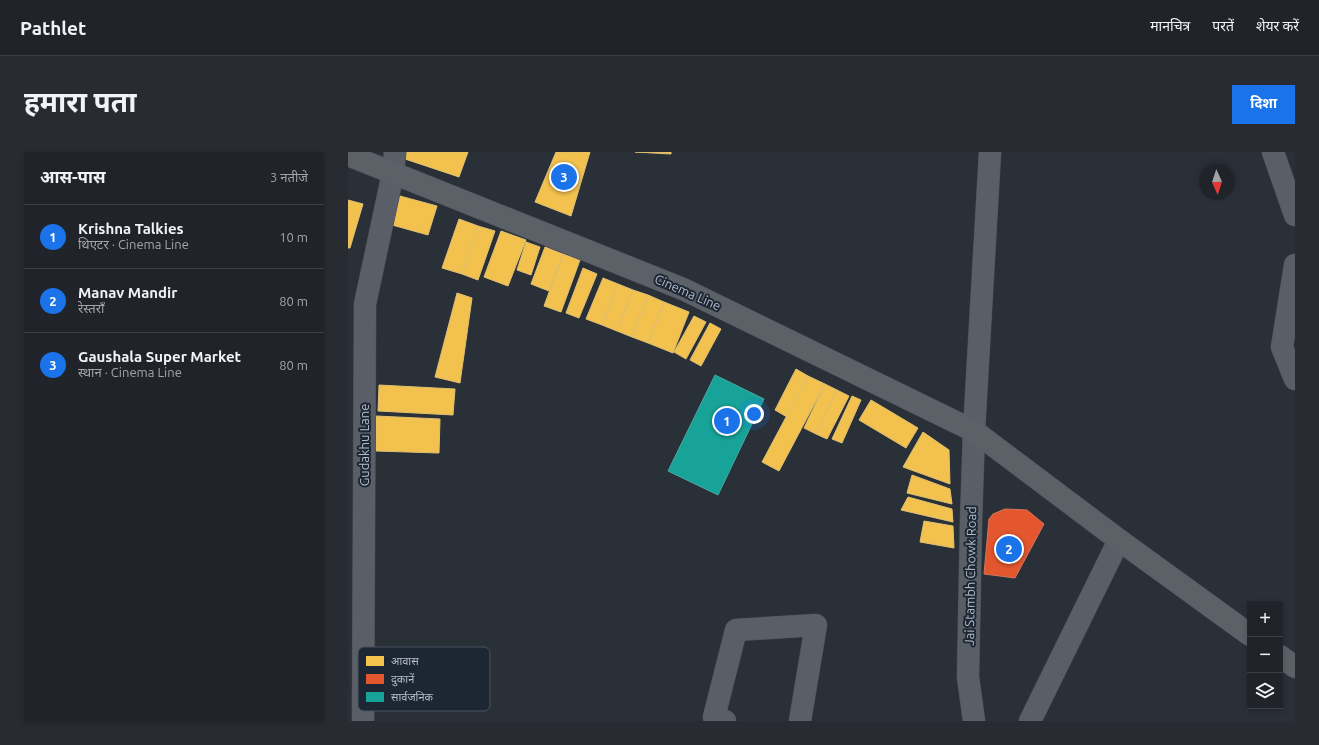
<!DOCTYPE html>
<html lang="hi">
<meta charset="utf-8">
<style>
:root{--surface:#20242a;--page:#282c32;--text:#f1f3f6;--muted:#a2a4a8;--line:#3d4147;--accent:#1a73e8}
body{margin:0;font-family:Ubuntu,"Noto Sans Devanagari",sans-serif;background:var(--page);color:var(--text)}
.controls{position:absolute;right:12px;bottom:12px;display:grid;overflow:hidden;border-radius:0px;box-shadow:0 2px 6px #0003}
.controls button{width:36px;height:36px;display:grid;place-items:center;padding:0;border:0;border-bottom:1px solid var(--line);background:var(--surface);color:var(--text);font:20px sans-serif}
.compass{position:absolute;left:851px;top:12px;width:36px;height:36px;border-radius:50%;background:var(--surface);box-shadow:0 2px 6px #0003;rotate:177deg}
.you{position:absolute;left:406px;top:262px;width:14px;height:14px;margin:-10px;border:3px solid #fff;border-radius:50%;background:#1a73e8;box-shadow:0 0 0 6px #1a73e833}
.badge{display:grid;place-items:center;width:26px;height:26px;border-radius:50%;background:var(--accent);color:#fff;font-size:13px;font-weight:700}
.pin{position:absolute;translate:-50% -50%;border:2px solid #fff;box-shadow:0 1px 4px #0006}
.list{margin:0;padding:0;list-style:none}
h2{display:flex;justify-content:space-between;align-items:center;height:52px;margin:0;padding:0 16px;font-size:17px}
h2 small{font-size:13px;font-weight:400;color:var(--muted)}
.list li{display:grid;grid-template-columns:26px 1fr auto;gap:12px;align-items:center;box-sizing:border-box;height:64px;padding:0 16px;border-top:1px solid var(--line)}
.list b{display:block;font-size:15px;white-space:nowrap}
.list p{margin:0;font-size:13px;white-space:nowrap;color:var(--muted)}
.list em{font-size:13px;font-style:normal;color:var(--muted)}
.icon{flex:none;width:22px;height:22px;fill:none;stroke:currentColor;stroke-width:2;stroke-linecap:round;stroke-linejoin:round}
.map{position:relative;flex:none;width:947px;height:569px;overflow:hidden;border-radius:0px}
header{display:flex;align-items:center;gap:24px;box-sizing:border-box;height:56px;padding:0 20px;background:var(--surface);border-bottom:1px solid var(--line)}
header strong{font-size:19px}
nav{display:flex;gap:22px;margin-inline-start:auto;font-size:14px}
.intro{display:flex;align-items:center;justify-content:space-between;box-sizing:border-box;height:96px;padding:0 24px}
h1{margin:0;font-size:28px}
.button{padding:10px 18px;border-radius:0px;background:var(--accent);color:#fff;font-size:14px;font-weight:700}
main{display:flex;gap:24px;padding:0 24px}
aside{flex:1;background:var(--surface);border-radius:0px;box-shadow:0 2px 6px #0003}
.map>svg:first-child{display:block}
.homes{fill:#f2c14e;stroke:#dfc073}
.shops{fill:#e4572e;stroke:#d6755c}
.public{fill:#17a398;stroke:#46aaa7}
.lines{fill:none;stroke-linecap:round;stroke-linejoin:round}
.minor-casing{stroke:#484c53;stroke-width:23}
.tertiary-casing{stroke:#484c53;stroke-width:23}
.primary-casing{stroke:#484c55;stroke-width:23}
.minor{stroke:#5a5e66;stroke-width:22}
.tertiary{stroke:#5a5e66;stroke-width:22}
.primary{stroke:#5c6168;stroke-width:22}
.labels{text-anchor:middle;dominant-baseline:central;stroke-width:4;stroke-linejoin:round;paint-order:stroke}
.street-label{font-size:13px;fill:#b4bcc9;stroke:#1d2633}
.key{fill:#1d2633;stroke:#4a5360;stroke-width:1}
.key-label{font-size:11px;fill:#b4bcc9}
</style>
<header>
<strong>Pathlet</strong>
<nav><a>मानचित्र</a><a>परतें</a><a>शेयर करें</a></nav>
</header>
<div class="intro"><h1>हमारा पता</h1><a class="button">दिशा</a></div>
<main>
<aside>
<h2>आस-पास<small>3 नतीजे</small></h2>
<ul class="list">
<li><span class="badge">1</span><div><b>Krishna Talkies</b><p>थिएटर · Cinema Line</p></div><em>10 m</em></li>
<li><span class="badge">2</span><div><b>Manav Mandir</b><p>रेस्तराँ</p></div><em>80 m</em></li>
<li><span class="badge">3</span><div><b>Gaushala Super Market</b><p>स्थान · Cinema Line</p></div><em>80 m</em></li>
</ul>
</aside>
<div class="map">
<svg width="947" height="569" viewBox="0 0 947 569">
<rect width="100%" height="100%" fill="#2a3038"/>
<!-- homes -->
<g class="homes">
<path d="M56 0H120L111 25 54 6Z"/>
<path d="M208 0H242L223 64 187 50Z"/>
<path d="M287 0H323V2Z"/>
<path d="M52 44 89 54 80 83 44 73Z"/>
<path d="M0 48 15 52 2 96H0Z"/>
<path d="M111 67 130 74 114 122 94 116Z"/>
<path d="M130 74 147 79 130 128 114 122Z"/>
<path d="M153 79 178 88 160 134 136 125Z"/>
<path d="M178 90 192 95 183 123 169 118Z"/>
<path d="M197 95 215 102 201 139 183 132Z"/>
<path d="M215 102 232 108 213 160 196 154Z"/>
<path d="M235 116 249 122 231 166 218 161Z"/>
<path d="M255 126 270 132 254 173 238 167Z"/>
<path d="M270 132 285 138 269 179 254 173Z"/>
<path d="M285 138 300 143 284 185 269 179Z"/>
<path d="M109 141 124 146 112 231 87 225Z"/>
<path d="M300 143 316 150 300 191 284 185Z"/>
<path d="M316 150 341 160 325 201 300 191Z"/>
<path d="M346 164 358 170 338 207 326 200Z"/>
<path d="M362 171 373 177 353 214 342 208Z"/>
<path d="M448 217 460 224 439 265 427 258Z"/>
<path d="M460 224 477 232 431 319 414 310Z"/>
<path d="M477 232 489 238 468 282 456 276Z"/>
<path d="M31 233 107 237 105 263 30 259Z"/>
<path d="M489 238 501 244 479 287 468 282Z"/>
<path d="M504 244 513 248 494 291 484 287Z"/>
<path d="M523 248 570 276 558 296 511 268Z"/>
<path d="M28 264 92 267 91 301 28 299Z"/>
<path d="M575 280 601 298 602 332 555 315Z"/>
<path d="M564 323 602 337 604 352 559 341Z"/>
<path d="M560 345 604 357 605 370 553 358Z"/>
<path d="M576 369 605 374 606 396 572 390Z"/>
</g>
<!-- shops -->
<path class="shops" d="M657 357 679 358 696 372 667 426 636 422 641 367 645 362Z"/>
<!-- public -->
<path class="public" d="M367 223 416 247 370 343 320 319Z"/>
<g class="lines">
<!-- minor casing -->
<g class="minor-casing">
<g id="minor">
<path d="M925 0 947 63"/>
<path d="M947 113 934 195 947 227"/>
<path d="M15 569 17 152 45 21 47 0"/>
<path d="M377 569 366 565 388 478 468 473 452 569"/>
<path d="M682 569 771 388"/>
</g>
</g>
<!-- tertiary casing -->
<g class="tertiary-casing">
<path id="tertiary" d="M626 569 620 525 623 370 626 279 642 0"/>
</g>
<!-- primary casing -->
<g class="primary-casing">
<g id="primary">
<path d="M0 3 335 137 626 279 771 388 902 483"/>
<path d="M932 504 947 515"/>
</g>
</g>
<!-- minor -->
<use href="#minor" class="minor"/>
<!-- tertiary -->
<use href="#tertiary" class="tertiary"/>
<!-- primary -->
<use href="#primary" class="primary"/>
</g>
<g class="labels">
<!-- street labels -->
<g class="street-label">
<text transform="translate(340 140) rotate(24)">Cinema Line</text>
<text transform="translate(16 293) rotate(-90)">Gudakhu Lane</text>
<text transform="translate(622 424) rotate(-89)">Jai Stambh Chowk Road</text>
</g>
</g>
<!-- legend -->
<rect x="10" y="495" width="132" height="64" rx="6" class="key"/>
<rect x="18" y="504" width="18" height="10" fill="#f2c14e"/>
<rect x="18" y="522" width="18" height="10" fill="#e4572e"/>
<rect x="18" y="540" width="18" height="10" fill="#17a398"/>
<g class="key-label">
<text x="43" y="513">आवास</text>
<text x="43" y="531">दुकानें</text>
<text x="43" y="549">सार्वजनिक</text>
</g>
</svg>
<div class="controls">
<button>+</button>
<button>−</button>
<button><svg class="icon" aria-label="layers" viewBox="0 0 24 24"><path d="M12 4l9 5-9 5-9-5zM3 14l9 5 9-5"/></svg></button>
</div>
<svg class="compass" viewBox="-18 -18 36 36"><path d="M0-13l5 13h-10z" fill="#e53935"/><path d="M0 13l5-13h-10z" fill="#a2a4a8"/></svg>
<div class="you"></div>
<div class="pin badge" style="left:379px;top:269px">1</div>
<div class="pin badge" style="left:661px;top:397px">2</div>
<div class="pin badge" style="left:216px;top:25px">3</div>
</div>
</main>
